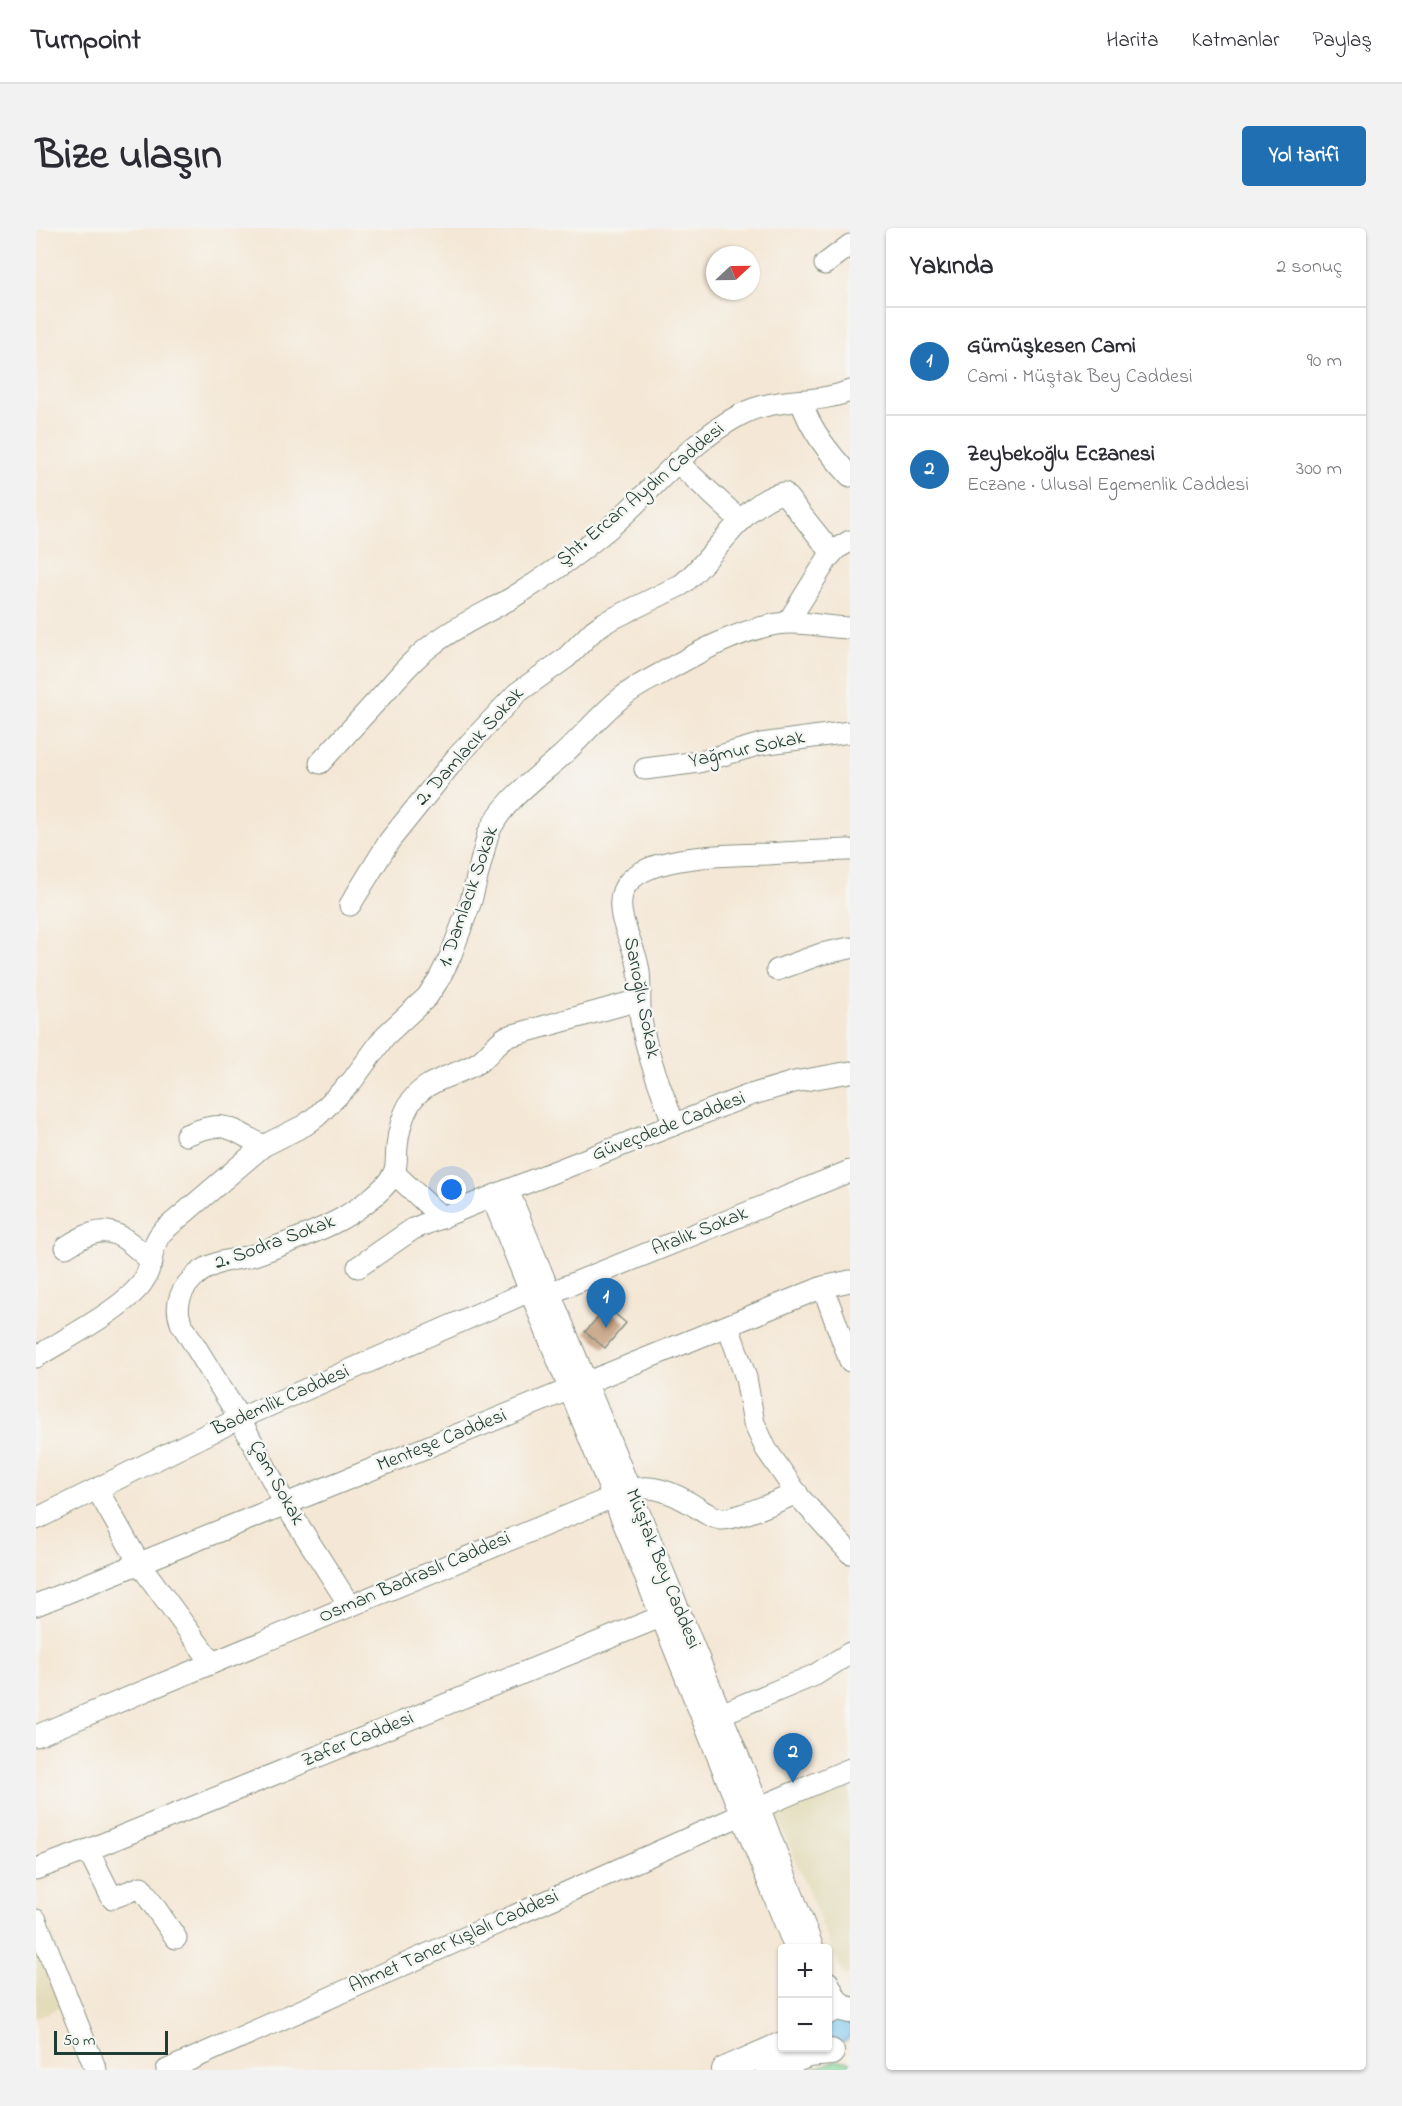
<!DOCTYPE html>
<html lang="tr">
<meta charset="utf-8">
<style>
:root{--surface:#fff;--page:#f2f2f3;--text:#2b2b33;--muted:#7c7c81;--line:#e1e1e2;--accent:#1f6fb2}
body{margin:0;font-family:"Indie Flower",sans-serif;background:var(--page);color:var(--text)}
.controls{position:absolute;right:18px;bottom:18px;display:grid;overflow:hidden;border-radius:6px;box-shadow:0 2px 4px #0004}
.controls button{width:54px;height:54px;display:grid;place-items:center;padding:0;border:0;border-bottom:2px solid var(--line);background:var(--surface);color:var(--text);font:30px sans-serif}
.compass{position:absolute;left:670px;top:18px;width:54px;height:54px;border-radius:50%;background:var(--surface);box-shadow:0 2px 4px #0004;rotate:68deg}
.scale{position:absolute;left:18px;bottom:15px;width:114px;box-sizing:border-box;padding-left:6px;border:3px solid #1f3d34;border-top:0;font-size:16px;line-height:21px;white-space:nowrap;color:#1f3d34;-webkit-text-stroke:4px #f6f6f2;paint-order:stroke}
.you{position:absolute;left:416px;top:962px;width:21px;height:21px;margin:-15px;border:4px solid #fff;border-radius:50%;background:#1a73e8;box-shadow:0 0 0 9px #1a73e833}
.badge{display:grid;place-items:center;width:39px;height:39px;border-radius:50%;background:var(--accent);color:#fff;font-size:20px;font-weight:700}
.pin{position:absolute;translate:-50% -50px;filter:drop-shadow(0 2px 3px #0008)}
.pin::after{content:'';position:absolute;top:32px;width:21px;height:18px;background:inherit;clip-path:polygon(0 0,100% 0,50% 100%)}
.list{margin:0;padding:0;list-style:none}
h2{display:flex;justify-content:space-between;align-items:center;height:78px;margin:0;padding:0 24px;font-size:26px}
h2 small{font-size:20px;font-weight:400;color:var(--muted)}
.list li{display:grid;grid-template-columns:39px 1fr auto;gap:18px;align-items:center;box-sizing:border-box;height:108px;padding:0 24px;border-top:2px solid var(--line)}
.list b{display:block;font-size:22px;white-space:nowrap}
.list p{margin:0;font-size:20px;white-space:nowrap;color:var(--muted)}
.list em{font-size:20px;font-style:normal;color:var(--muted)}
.map{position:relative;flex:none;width:814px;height:1842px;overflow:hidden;border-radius:6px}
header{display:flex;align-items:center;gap:36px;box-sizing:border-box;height:84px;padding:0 30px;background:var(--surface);border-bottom:2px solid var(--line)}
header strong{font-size:28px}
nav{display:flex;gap:33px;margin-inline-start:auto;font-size:21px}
.intro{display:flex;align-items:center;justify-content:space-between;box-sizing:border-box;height:144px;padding:0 36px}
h1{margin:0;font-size:42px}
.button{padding:15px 27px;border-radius:6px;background:var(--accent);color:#fff;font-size:21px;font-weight:700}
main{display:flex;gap:36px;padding:0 36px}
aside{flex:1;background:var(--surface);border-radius:6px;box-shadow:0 2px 4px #0004}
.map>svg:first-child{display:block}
.built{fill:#e3dcba}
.green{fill:#88da9b;stroke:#548c68;stroke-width:1.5}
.water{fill:#73c1ee;stroke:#497f91;stroke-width:1.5}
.building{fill:#c49c7a}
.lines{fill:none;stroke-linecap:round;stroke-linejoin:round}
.minor-casing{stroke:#8a9284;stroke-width:23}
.major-casing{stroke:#8a9284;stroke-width:28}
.minor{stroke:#fff;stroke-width:21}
.major{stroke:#fff;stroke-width:26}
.labels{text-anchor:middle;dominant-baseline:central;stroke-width:5;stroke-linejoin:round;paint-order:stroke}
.street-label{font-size:20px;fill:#1f3d34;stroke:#f6f6f2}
</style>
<header>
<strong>Turnpoint</strong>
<nav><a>Harita</a><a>Katmanlar</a><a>Paylaş</a></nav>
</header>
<div class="intro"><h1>Bize ulaşın</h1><a class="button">Yol tarifi</a></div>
<main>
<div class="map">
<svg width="814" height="1842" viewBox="0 0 814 1842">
<rect width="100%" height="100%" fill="#f6f6f2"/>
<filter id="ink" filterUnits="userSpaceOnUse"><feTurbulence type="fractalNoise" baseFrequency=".0167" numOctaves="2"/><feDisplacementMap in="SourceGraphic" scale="12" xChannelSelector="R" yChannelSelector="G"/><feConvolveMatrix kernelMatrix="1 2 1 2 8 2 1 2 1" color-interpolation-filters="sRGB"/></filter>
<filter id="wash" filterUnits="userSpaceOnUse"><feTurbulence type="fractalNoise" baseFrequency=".008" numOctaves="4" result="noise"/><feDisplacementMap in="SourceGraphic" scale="24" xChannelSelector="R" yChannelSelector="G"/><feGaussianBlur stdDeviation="1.35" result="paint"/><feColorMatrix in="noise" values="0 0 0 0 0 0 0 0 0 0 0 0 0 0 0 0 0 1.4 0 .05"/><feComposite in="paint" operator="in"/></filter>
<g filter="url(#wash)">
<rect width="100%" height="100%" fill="#f4e7d5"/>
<!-- built -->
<g class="built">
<path d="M814 1557V1746H807L740 1587Z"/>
<path d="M0 1704 30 1777 0 1790Z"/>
</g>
<!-- green -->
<path class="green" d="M800 1833H814V1842H772Z"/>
<!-- water -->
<circle class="water" cx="803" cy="1803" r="12"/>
<g id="blocks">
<!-- building -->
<path class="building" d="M571 1079 590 1095 569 1120 549 1104Z"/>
</g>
</g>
<g filter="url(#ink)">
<use href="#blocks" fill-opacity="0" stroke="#8a9284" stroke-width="1.5"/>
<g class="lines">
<!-- minor casing -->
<g class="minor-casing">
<g id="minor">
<path d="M789 36 814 17"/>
<path d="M765 173C775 203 793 225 814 248"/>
<path d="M641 234 705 293"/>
<path d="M752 394 792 330 800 321 814 313"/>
<path d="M284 535C305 512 327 488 348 465 363 448 378 430 396 417 420 398 448 386 474 371 508 351 541 327 571 302 616 264 651 215 704 187 739 168 777 177 814 163"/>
<path d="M609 541 663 534 725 516 814 504"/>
<path d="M314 677 354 612 420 530 481 465 530 430 558 402 568 395 645 357C676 334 710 270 748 265L796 325"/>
<path d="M741 742 785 726 814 720"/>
<path d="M638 897C626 863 611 828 605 792 602 774 606 756 602 738 598 715 578 687 587 663 602 625 698 627 732 626 759 624 787 623 814 622"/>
<path d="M150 907C189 891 192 899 227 918"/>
<path d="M358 945 406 990"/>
<path d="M472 962 723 1579 777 1720"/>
<path d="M456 969 759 1720"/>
<path d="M30 1019C71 992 82 1003 116 1034"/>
<path d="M322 1039 377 1001 472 962 711 868 758 854 814 844"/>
<path d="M787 1059 814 1133"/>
<path d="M514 1065 814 943"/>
<path d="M692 1098 710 1150 718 1195 730 1221 764 1270 814 1325"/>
<path d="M0 1129C29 1111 87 1081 106 1055 118 1039 113 1019 126 1004L227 918 269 897 281 888 316 853 349 808 391 769 403 751 414 729 435 673 452 606C466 574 498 552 523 530 545 511 563 487 585 470 597 460 611 453 624 446 661 425 700 403 741 396 765 392 790 400 814 400"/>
<path d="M61 1261 103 1335 176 1435"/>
<path d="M0 1291 198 1193 494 1063"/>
<path d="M0 1377 787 1059 814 1053"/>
<path d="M314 1378 249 1276 204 1191 145 1095C134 1066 159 1042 185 1034 197 1031 209 1030 221 1026 249 1016 279 1005 305 991 321 982 353 960 359 942 361 935 360 927 361 919 362 904 367 885 376 872 392 850 421 848 443 834 453 827 459 816 470 809L603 772"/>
<path d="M685 1486 779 1447 814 1425"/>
<path d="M0 1508 594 1262C613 1256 635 1264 652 1274 663 1280 672 1289 685 1291 701 1292 744 1272 761 1265"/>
<path d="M52 1622 76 1670 105 1659 140 1710"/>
<path d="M0 1641 52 1622 639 1383"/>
<path d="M0 1692 60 1842"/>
<path d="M792 1754 800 1770 809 1780"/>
<path d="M131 1842 705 1587 814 1541"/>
</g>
</g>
<!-- major casing -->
<g class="major-casing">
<g id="major">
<path d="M792 1783 801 1779 814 1782"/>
<path d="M689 1842 746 1817"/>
<path d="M733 1842 772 1826 795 1824"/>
</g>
</g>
<!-- minor -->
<use href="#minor" class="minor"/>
<!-- major -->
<use href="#major" class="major"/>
</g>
</g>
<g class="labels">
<!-- street labels -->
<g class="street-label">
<text transform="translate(605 267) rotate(-40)">Şht. Ercan Aydın Caddesi</text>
<text transform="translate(434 519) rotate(-48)">2. Damlacık Sokak</text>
<text transform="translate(711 522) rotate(-12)">Yağmur Sokak</text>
<text transform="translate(433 669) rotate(-71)">1. Damlacık Sokak</text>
<text transform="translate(605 770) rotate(79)">Sarıoğlu Sokak</text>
<text transform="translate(633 899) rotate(-21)">Güveçdede Caddesi</text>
<text transform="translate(664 1004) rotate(-22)">Aralık Sokak</text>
<text transform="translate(239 1015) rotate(-20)">2. Sodra Sokak</text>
<text transform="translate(245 1173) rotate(-24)">Bademlik Caddesi</text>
<text transform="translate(406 1213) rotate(-22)">Menteşe Caddesi</text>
<text transform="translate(240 1255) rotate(61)">Çam Sokak</text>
<text transform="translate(626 1341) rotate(68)">Müştak Bey Caddesi</text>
<text transform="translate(379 1350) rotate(-23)">Osman Badraslı Caddesi</text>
<text transform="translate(322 1512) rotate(-22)">Zafer Caddesi</text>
<text transform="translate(418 1714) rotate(-24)">Ahmet Taner Kışlalı Caddesi</text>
</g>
</g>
</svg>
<div class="controls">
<button>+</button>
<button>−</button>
</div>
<svg class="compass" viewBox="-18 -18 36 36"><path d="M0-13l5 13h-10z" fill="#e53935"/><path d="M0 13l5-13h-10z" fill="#7c7c81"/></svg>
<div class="scale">50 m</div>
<div class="you"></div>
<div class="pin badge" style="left:570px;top:1100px">1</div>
<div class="pin badge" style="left:757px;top:1555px">2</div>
</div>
<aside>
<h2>Yakında<small>2 sonuç</small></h2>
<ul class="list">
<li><span class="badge">1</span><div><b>Gümüşkesen Cami</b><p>Cami · Müştak Bey Caddesi</p></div><em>90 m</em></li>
<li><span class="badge">2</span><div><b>Zeybekoğlu Eczanesi</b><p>Eczane · Ulusal Egemenlik Caddesi</p></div><em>300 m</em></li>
</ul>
</aside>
</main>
